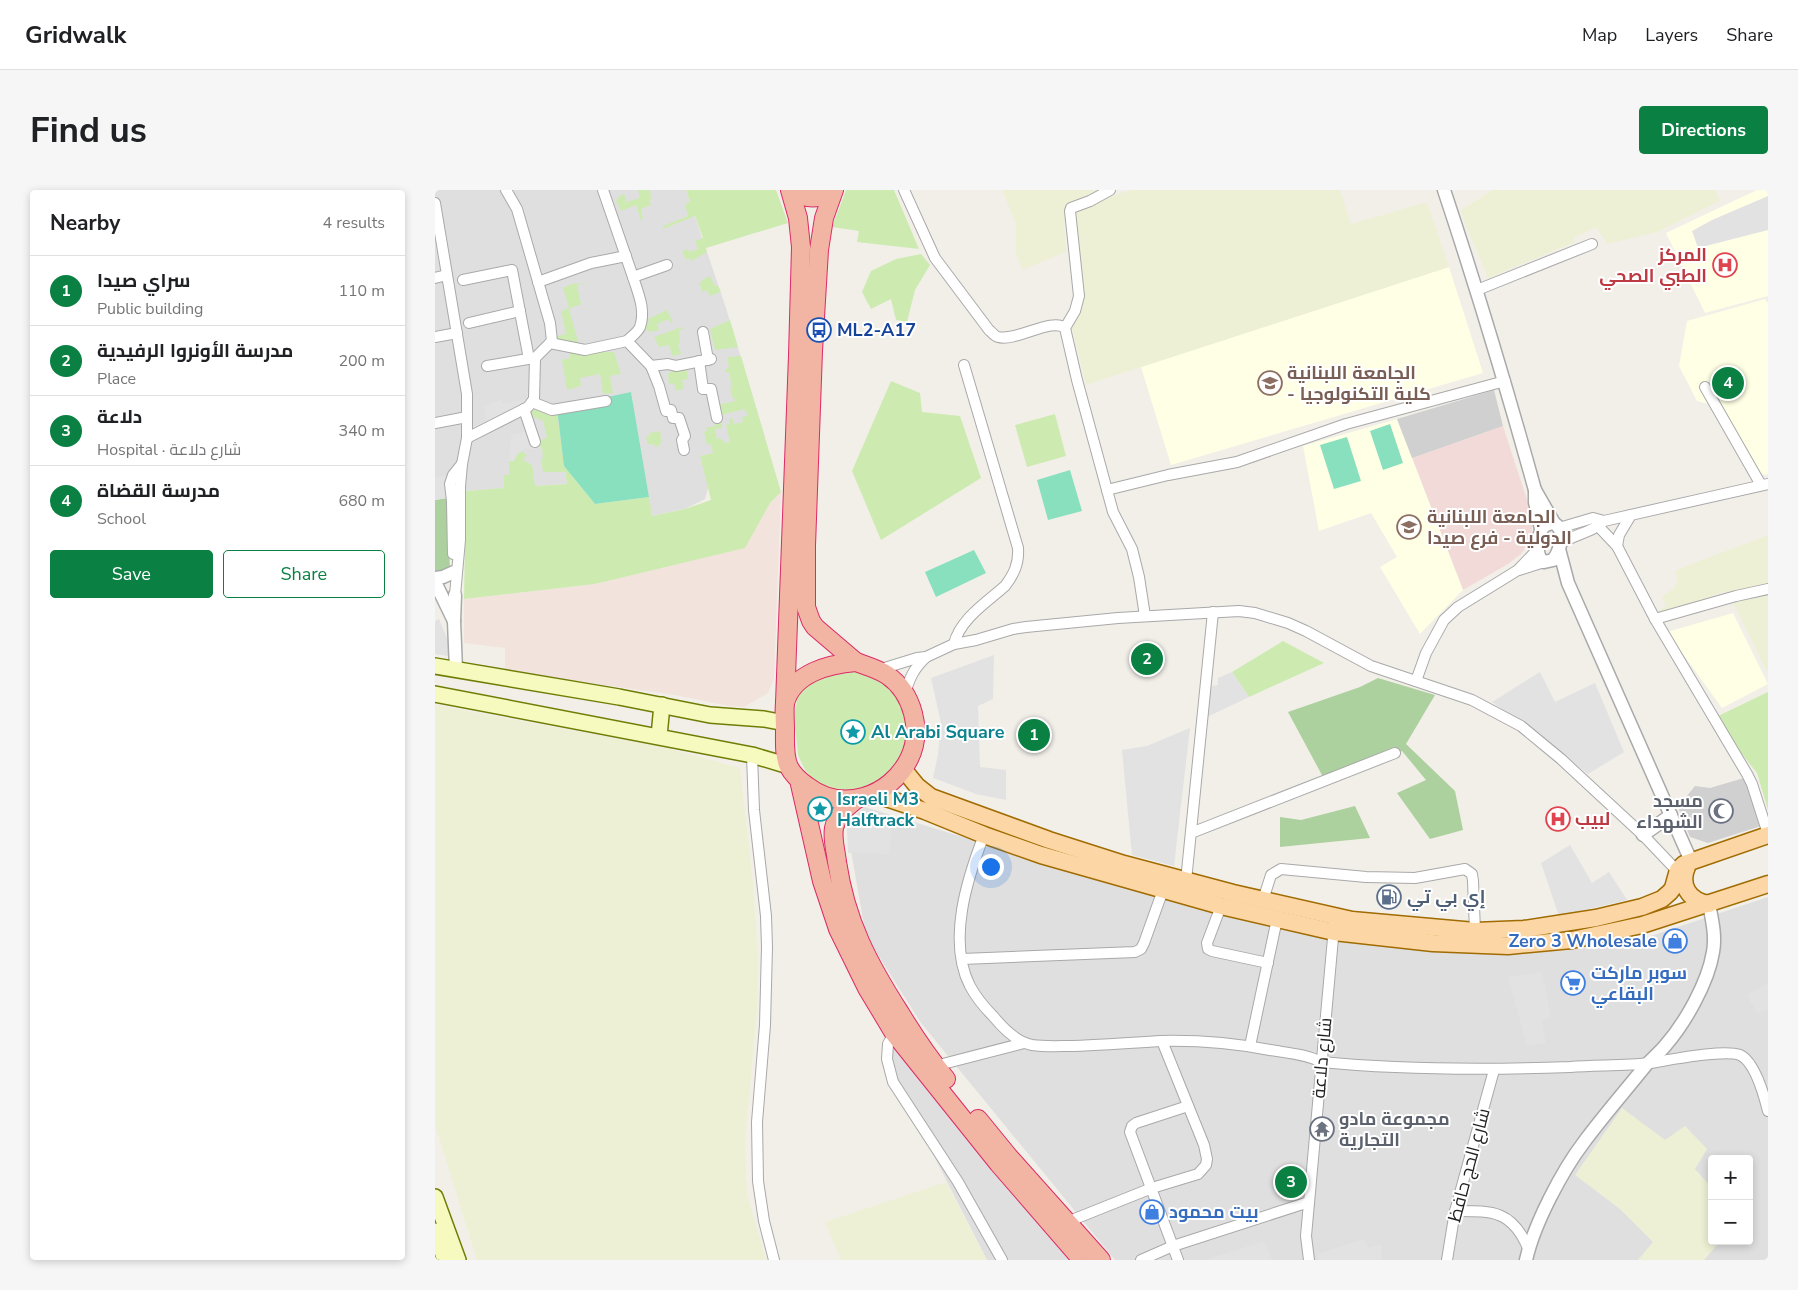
<!DOCTYPE html>
<meta charset="utf-8">
<style>
:root{--surface:#fff;--page:#f6f6f6;--text:#202124;--muted:#757577;--line:#e0e0e0;--accent:#0b8043}
body{margin:0;font-family:"Nunito Sans",Cairo,sans-serif;background:var(--page);color:var(--text)}
.controls{position:absolute;right:15px;bottom:15px;display:grid;overflow:hidden;border-radius:5px;box-shadow:0 2px 8px #0003}
.controls button{width:45px;height:45px;display:grid;place-items:center;padding:0;border:0;border-bottom:1px solid var(--line);background:var(--surface);color:var(--text);font:25px sans-serif}
.you{position:absolute;left:555px;top:676px;width:18px;height:18px;margin:-12px;border:4px solid #fff;border-radius:50%;background:#1a73e8;box-shadow:0 0 0 8px #1a73e833}
.badge{display:grid;place-items:center;width:32px;height:32px;border-radius:50%;background:var(--accent);color:#fff;font-size:16px;font-weight:700}
.pin{position:absolute;translate:-50% -50%;border:2px solid #fff;box-shadow:0 1px 5px #0006}
.list{margin:0;padding:0;list-style:none}
h2{display:flex;justify-content:space-between;align-items:center;height:65px;margin:0;padding:0 20px;font-size:21px}
h2 small{font-size:16px;font-weight:400;color:var(--muted)}
.list li{display:grid;grid-template-columns:32px 1fr auto;gap:15px;align-items:center;box-sizing:border-box;height:70px;padding:0 20px;border-top:1px solid var(--line)}
.list b{display:block;font-size:19px;white-space:nowrap}
.list p{margin:0;font-size:16px;white-space:nowrap;color:var(--muted)}
.list em{font-size:16px;font-style:normal;color:var(--muted)}
.actions{display:flex;gap:10px;padding:15px 20px}
.actions a{flex:1;padding:11px 0;border:1px solid var(--accent);border-radius:5px;text-align:center;font-size:18px;color:var(--accent)}
.actions .main{background:var(--accent);color:#fff}
.map{position:relative;flex:none;width:1333px;height:1070px;overflow:hidden;border-radius:5px}
header{display:flex;align-items:center;gap:30px;box-sizing:border-box;height:70px;padding:0 25px;background:var(--surface);border-bottom:1px solid var(--line)}
header strong{font-size:24px}
nav{display:flex;gap:28px;margin-inline-start:auto;font-size:18px}
.intro{display:flex;align-items:center;justify-content:space-between;box-sizing:border-box;height:120px;padding:0 30px}
h1{margin:0;font-size:35px}
.button{padding:12px 22px;border-radius:5px;background:var(--accent);color:#fff;font-size:18px;font-weight:700}
main{display:flex;gap:30px;padding:0 30px}
aside{flex:1;background:var(--surface);border-radius:5px;box-shadow:0 2px 8px #0003}
.map>svg:first-child{display:block}
.residential{fill:#e0dfdf;fill-rule:evenodd}
.commercial{fill:#f2dad9}
.education{fill:#ffffe5}
.religious{fill:#d0d0d0}
.military{fill:#f3e3dd}
.farmland{fill:#eef0d5}
.grass{fill:#cdebb0}
.forest{fill:#add19e}
.pitch{fill:#88e0be}
.parking{fill:#e2e2e2}
.lines{fill:none;stroke-linecap:round;stroke-linejoin:round}
.minor-casing{stroke:#a9a9a9;stroke-width:12}
.tertiary-casing{stroke:#a9a9a9;stroke-width:15}
.secondary-casing{stroke:#707d05;stroke-width:18}
.primary-casing{stroke:#a06b00;stroke-width:19}
.trunk-casing{stroke:#dc2a67;stroke-width:20}
.minor{stroke:#fff;stroke-width:10}
.tertiary{stroke:#fff;stroke-width:12}
.secondary{stroke:#f7fabf;stroke-width:15}
.primary{stroke:#fcd6a4;stroke-width:16}
.trunk{stroke:#f2b4a3;stroke-width:18}
.labels{text-anchor:middle;dominant-baseline:central;stroke-width:4;stroke-linejoin:round;paint-order:stroke}
.health-label{font-size:18px;font-weight:bold;fill:#be3a42;stroke:#fff;text-anchor:end}
.transit-label{font-size:18px;font-weight:bold;fill:#164399;stroke:#fff;text-anchor:start}
.education-label{font-size:18px;font-weight:bold;fill:#785e54;stroke:#fff;text-anchor:start}
.culture-label{font-size:18px;font-weight:bold;fill:#0d838f;stroke:#fff;text-anchor:start}
.worship-label{font-size:18px;font-weight:bold;fill:#5b616d;stroke:#fff;text-anchor:end}
.service-label{font-size:18px;font-weight:bold;fill:#4e5e75;stroke:#fff;text-anchor:start}
.shop-label{font-size:18px;font-weight:bold;fill:#366cbe;stroke:#fff;text-anchor:start}
.street-label{font-size:18px;fill:#222;stroke:#fff}
</style>
<header>
<strong>Gridwalk</strong>
<nav><a>Map</a><a>Layers</a><a>Share</a></nav>
</header>
<div class="intro"><h1>Find us</h1><a class="button">Directions</a></div>
<main>
<aside>
<h2>Nearby<small>4 results</small></h2>
<ul class="list">
<li><span class="badge">1</span><div><b>سراي صيدا</b><p>Public building</p></div><em>110 m</em></li>
<li><span class="badge">2</span><div><b>مدرسة الأونروا الرفيدية</b><p>Place</p></div><em>200 m</em></li>
<li><span class="badge">3</span><div><b>دلاعة</b><p>Hospital · شارع دلاعة</p></div><em>340 m</em></li>
<li><span class="badge">4</span><div><b>مدرسة القضاة</b><p>School</p></div><em>680 m</em></li>
</ul>
<div class="actions"><a class="main">Save</a><a>Share</a></div>
</aside>
<div class="map">
<svg width="1333" height="1070" viewBox="0 0 1333 1070">
<rect width="100%" height="100%" fill="#f2efe9"/>
<!-- residential -->
<g class="residential">
<path d="M0 0H251L291 118 330 247 281 269 270 309 250 319 217 326 196 202 129 276 132 294 31 301 5 293 0 294Z"/>
<path d="M430 617 700 700 909 747 1042 762 1128 761 1210 748 1333 707V1070H680L486 833 431 746 411 633ZM1277 969H1314V1051H1277Z"/>
<path d="M458 854 645 1070H552L451 872Z"/>
</g>
<!-- commercial -->
<path class="commercial" d="M1068 236 1096 322 1097 338 1095 351 1086 364 1073 374 1028 400 977 268Z"/>
<!-- education -->
<g class="education">
<path d="M1322 0H1333V106L1270 123 1231 43Z"/>
<path d="M1014 77 1048 183 736 275 706 177Z"/>
<path d="M1330 109 1333 113V284L1330 285 1310 279 1273 214 1262 211 1244 176 1252 131Z"/>
<path d="M962 229 1028 400 985 444 945 377 962 367 936 323 884 341 868 256Z"/>
<path d="M1298 423 1333 494 1287 518 1232 442Z"/>
</g>
<!-- religious -->
<g class="religious">
<path d="M1059 200 1068 236 977 268 962 229Z"/>
<path d="M1312 587 1326 636 1273 653 1255 647 1243 617 1260 596 1275 598Z"/>
</g>
<!-- military -->
<path class="military" d="M346 302 339 489 333 503 309 517 294 516 240 505 70 481V458L29 453V409L160 394 309 358 335 313Z"/>
<!-- farmland -->
<g class="farmland">
<path d="M567 0H665L635 18 629 32 631 62 587 80 581 63V34Z"/>
<path d="M695 0H905L916 34 992 12 1014 77 651 195 637 138 646 115 637 24 648 17Z"/>
<path d="M1057 0H1280L1285 11 1222 42 1173 54 1161 37 1139 48 1140 52 1053 88 1025 21Z"/>
<path d="M1333 345V394L1285 403 1226 425 1224 420 1231 416 1227 407 1240 397 1242 392 1241 380Z"/>
<path d="M1333 404V480H1331L1297 411Z"/>
<path d="M0 515 229 557 305 578 318 693 323 768 322 821 310 950 312 1004 331 1070H42L0 935Z"/>
<path d="M1187 918 1230 950 1250 936 1272 959 1260 979 1277 998V1051H1290L1281 1056 1269 1070H1203L1218 1052 1185 1019 1140 985Z"/>
<path d="M511 992 552 1070H406L390 1032Z"/>
</g>
<!-- grass -->
<g class="grass">
<path d="M203 0H215L216 9 214 10 216 15 206 19 208 29 206 30 201 15 186 21 181 10 189 3 191 12 205 8Z"/>
<path d="M251 0H341L353 33 271 58 272 62 256 71 254 68 251 70 247 61 253 59 254 62 263 59 260 51 268 48 260 26 228 39V36L253 26 250 14 255 12Z"/>
<path d="M411 0H459L484 59 422 52 424 41 397 37Z"/>
<path d="M486 64 495 75 480 100 472 132 461 130 456 109 436 119 427 102 436 81 461 69Z"/>
<path d="M275 86 280 96H283L286 102 275 106 272 100 268 102 264 94 266 93V91Z"/>
<path d="M156 92 142 95 146 114 134 119 145 158 119 147 131 144 126 121 134 118 128 98 139 93 140 94Z"/>
<path d="M232 120 238 132 236 133 234 129 222 134 224 140 215 142 210 138 211 134 214 133 213 129Z"/>
<path d="M295 130 303 157 280 160 275 139Z"/>
<path d="M247 137 248 139 244 140 245 153 243 154 246 164 237 166 234 155 224 157 219 147Z"/>
<path d="M134 159 157 162H179L186 184 175 186 178 203 168 204 165 184 145 188 146 196 132 200 127 170 135 168Z"/>
<path d="M306 166 346 302 335 313 310 358 160 394 29 409 31 301 69 298V285H74V271H79L82 264 89 260 88 263 92 265 88 270 97 275 100 296 132 294 130 282H108L106 268H108L107 258 104 256 105 250 112 248 108 230 104 231 103 227 97 229 96 221 105 218 122 223 129 276 160 314 214 307 217 326 250 319 276 310 265 266 278 263 276 254 272 255 269 242 272 241 271 238 280 236 279 231H286L287 238 280 239 282 249H287L290 253 295 252 291 235 295 234 294 229H298L299 234 308 232 307 227 313 226 310 219 285 225 282 215 300 211V209H298L295 199H297L294 182 291 183 290 179 294 178 292 167Z"/>
<path d="M234 176 251 177 253 189 247 190 249 198 241 201 239 193 234 195 233 183 237 182Z"/>
<path d="M456 191 485 203 487 222 525 226 546 288 446 350 417 281Z"/>
<path d="M620 224 631 266 592 277 580 235Z"/>
<path d="M225 241 227 253H224L225 256 220 257 219 254H213L211 247 215 246V243Z"/>
<path d="M848 451 889 473 814 507 797 482Z"/>
<path d="M414 480 433 483 451 492 464 506 473 524 472 562 446 594 405 603 385 597 370 580 363 565 359 526 363 505 377 491 395 483Z"/>
<path d="M1333 502V620L1322 583 1299 554 1283 526Z"/>
</g>
<!-- forest -->
<g class="forest">
<path d="M12 308 15 380 0 382V310Z"/>
<path d="M943 488 1000 505 971 554 1020 601 1028 640 995 649 962 603 991 590 967 561 888 587 853 522 925 497Z"/>
<path d="M920 616 935 648 845 657V627L866 630Z"/>
</g>
<!-- pitch -->
<g class="pitch">
<path d="M196 202 214 307 160 314 129 276 122 218Z"/>
<path d="M955 234 968 273 948 280 935 241Z"/>
<path d="M912 247 926 291 899 299 885 255Z"/>
<path d="M635 280 647 321 613 330 602 290Z"/>
<path d="M539 360 551 383 501 407 490 382Z"/>
</g>
<!-- parking -->
<g class="parking">
<path d="M1333 6V40L1263 58 1257 41 1277 30Z"/>
<path d="M96 202 99 209 38 245 36 236 52 232 49 216 66 210 67 214 93 209 91 203Z"/>
<path d="M92 241 95 248 104 245V256L107 258 96 259 90 257 89 260 82 264 79 271H74L76 245Z"/>
<path d="M10 286 12 308 0 310V287Z"/>
<path d="M4 429 14 453 13 466 0 464V431Z"/>
<path d="M559 465 558 509 543 516 545 577 571 580V610L541 604 498 588 503 565 506 533 496 488Z"/>
<path d="M797 482 814 507 770 528 773 497 783 495V488Z"/>
<path d="M1105 482 1120 512 1160 493 1189 562 1153 584 1109 549 1057 512Z"/>
<path d="M755 538 739 676 697 665 687 560 712 556Z"/>
<path d="M427 624 458 632 454 664 413 663 412 638Z"/>
<path d="M1135 655 1157 693 1174 682 1192 710 1124 726 1106 673Z"/>
<path d="M1107 782 1116 827 1107 831 1111 853 1092 856 1073 787Z"/>
<path d="M1333 793V820L1322 823 1312 805Z"/>
<path d="M929 1049 933 1058 946 1054 947 1070H883L882 1064Z"/>
<path d="M829 1051 837 1070H770L802 1060Z"/>
</g>
<g class="lines">
<!-- minor casing -->
<g class="minor-casing">
<g id="minor">
<path d="M168 0 198 87"/>
<path d="M469 0 500 68 554 140C557 142 559 146 563 147 581 152 617 127 630 138L642 190 678 322 697 359 704 387 710 426"/>
<path d="M0 13 32 204V248L27 274 25 296V350L20 405"/>
<path d="M0 88 12 85"/>
<path d="M28 90 77 80 94 169"/>
<path d="M103 92 156 73 191 66"/>
<path d="M1042 100 1157 54"/>
<path d="M34 133 85 121"/>
<path d="M630 138 640 121 644 106 635 21 636 18 655 11 675 0"/>
<path d="M268 142 273 170"/>
<path d="M0 147 22 143"/>
<path d="M192 151C196 147 203 142 205 137 211 120 203 103 198 87L232 75"/>
<path d="M115 153 150 160 192 151 216 176 224 196 231 221 236 220 238 228H244L250 246 247 250 249 260"/>
<path d="M264 171 268 199H276L282 228"/>
<path d="M52 176 99 168"/>
<path d="M216 176 233 174 241 176 276 169"/>
<path d="M1270 197 1326 295"/>
<path d="M97 212 117 220 171 211"/>
<path d="M89 219 100 252"/>
<path d="M0 233 32 227"/>
<path d="M32 248 93 217 99 209 100 168 117 151 115 133 82 19 71 0"/>
<path d="M672 300 733 285 802 272 911 234 1070 191"/>
<path d="M1164 337 1182 356 1220 429 1312 584 1317 594 1333 644"/>
<path d="M1124 338 1158 328 1169 331"/>
<path d="M1125 354C1139 344 1157 343 1169 331L1333 294"/>
<path d="M1182 356 1184 345 1196 325"/>
<path d="M18 364 17 311 15 294 18 285 26 275"/>
<path d="M1084 380 1109 372"/>
<path d="M1220 429 1301 406 1333 399"/>
<path d="M519 454C525 429 552 412 570 396 579 384 584 374 583 358L529 175"/>
<path d="M443 480 482 468 491 467 519 454 541 450 578 439 591 437 683 428 804 421 820 423 853 433 871 441 936 476 1037 510 1086 536 1126 569 1208 645 1246 685"/>
<path d="M981 491 991 463 1009 430 1023 417 1083 380 1103 359"/>
<path d="M470 504C474 489 479 478 491 467"/>
<path d="M317 565 319 620 331 726 332 757 330 835 322 932 323 991 329 1031 339 1070"/>
<path d="M756 643 960 563"/>
<path d="M549 645C532 689 512 751 535 796 541 807 549 817 558 826 567 837 581 852 597 855 610 857 625 856 638 856 667 855 696 853 725 851 763 850 798 853 835 860 852 863 871 864 886 872 969 880 1052 880 1135 877 1162 875 1189 876 1215 873 1235 870 1288 859 1305 865 1320 872 1329 905 1333 921"/>
<path d="M751 691 778 422"/>
<path d="M828 710 836 685 846 679 931 687 980 688 1030 679 1037 684 1038 691 1040 741"/>
<path d="M786 716 772 753 773 759 777 761 833 773"/>
<path d="M527 769 700 762 706 759 709 753 728 700"/>
<path d="M459 843 453 854 452 869 458 892 523 992 567 1070"/>
<path d="M815 856 842 729"/>
<path d="M500 876 589 853"/>
<path d="M1020 1021C1057 1021 1077 1020 1093 1058"/>
<path d="M632 1032 717 998 763 984 771 975 772 969 769 955 727 851"/>
<path d="M706 1070 738 1056 874 1012"/>
<path d="M743 1070 695 942 697 936 701 933 753 916"/>
<path d="M874 1070 871 1046 899 737"/>
<path d="M1012 1070 1020 1021 1059 880"/>
</g>
</g>
<!-- tertiary casing -->
<g class="tertiary-casing">
<g id="tertiary">
<path d="M1009 0C1042 99 1072 199 1100 300V312L1106 339"/>
<path d="M1100 300 1119 333"/>
<path d="M1116 333C1133 335 1125 361 1118 370L1109 372C1099 366 1103 344 1109 336Z"/>
<path d="M1124 359 1133 393 1256 671"/>
<path d="M0 388 8 387 19 382"/>
<path d="M0 392 19 431 21 480"/>
<path d="M19 431 20 405"/>
<path d="M1208 645 1236 625"/>
<path d="M1091 1070C1099 1034 1127 981 1149 952 1169 925 1191 900 1211 875 1217 869 1224 863 1230 856 1250 833 1273 793 1278 762 1281 746 1277 730 1274 714"/>
</g>
</g>
<!-- secondary casing -->
<g class="secondary-casing">
<g id="secondary">
<path d="M0 476 184 507 275 525 329 529 350 533"/>
<path d="M0 504 317 565 354 576"/>
<path d="M224 546 227 515"/>
<path d="M0 1007 23 1070"/>
<path d="M0 1041 10 1070"/>
</g>
</g>
<!-- primary casing -->
<g class="primary-casing">
<g id="primary">
<path d="M469 580 482 596 496 607 614 650 689 674 798 703 917 730 1040 741 1089 739 1161 728 1207 717 1227 709 1235 702 1238 698 1243 680 1249 674 1333 645"/>
<path d="M439 604 490 621 549 645 606 665 786 716 899 742 998 753 1073 756 1137 750 1207 735 1333 694"/>
<path d="M1252 677C1244 695 1254 711 1274 714"/>
</g>
</g>
<!-- trunk casing -->
<g class="trunk-casing">
<g id="trunk">
<path d="M358 0C371 10 385 10 398 0"/>
<path d="M399 0 389 28 384 60 378 161 371 356V417L376 431 380 437 421 472"/>
<path d="M421 472C432 476 443 479 452 485 478 503 488 541 474 569 455 607 407 623 372 596 365 591 358 585 354 577 349 567 350 551 350 540 350 531 349 521 350 513 358 483 394 474 421 472Z"/>
<path d="M350 513 363 165 366 57 363 28 355 0"/>
<path d="M364 590 387 691 403 739 432 798 459 843 563 973 647 1070"/>
<path d="M422 609C412 617 402 624 399 638 397 649 401 662 402 672 411 732 433 773 465 823 479 846 494 868 511 889"/>
<path d="M543 929 574 967 666 1070"/>
</g>
</g>
<!-- minor -->
<use href="#minor" class="minor"/>
<!-- tertiary -->
<use href="#tertiary" class="tertiary"/>
<!-- secondary -->
<use href="#secondary" class="secondary"/>
<!-- primary -->
<use href="#primary" class="primary"/>
<!-- trunk -->
<use href="#trunk" class="trunk"/>
</g>
<!-- icons -->
<defs>
<g id="hospital-ring" transform="scale(1.25)"><circle r="9.5" fill="#fff" stroke="#e0444e" stroke-width="1.5"/><path d="M-5-5h3v3.5h4V-5h3V5h-3V1.5h-4V5h-3Z" fill="#e0444e"/></g>
<g id="bus-ring" transform="scale(1.25)"><circle r="9.5" fill="#fff" stroke="#1a4fb4" stroke-width="1.5"/><path d="M-5-6H5V4H4V6H2V4H-2V6H-4V4H-5ZM-3.5-4V0h7V-4ZM-3.5 1.2v1.5H-2V1.2ZM2 1.2v1.5H3.5V1.2Z" fill="#1a4fb4"/></g>
<g id="university-ring" transform="scale(1.25)"><circle r="9.5" fill="#fff" stroke="#8d6e63" stroke-width="1.5"/><path d="M0-5L7-2L0 1L-7-2ZM-4 1L0 2.5L4 1V4Q0 6-4 4Z" fill="#8d6e63"/></g>
<g id="sight-ring" transform="scale(1.25)"><circle r="9.5" fill="#fff" stroke="#0f9aa8" stroke-width="1.5"/><path d="M0-6L1.8-2.2L6-1.7L2.9 1.2L3.7 5.4L0 3.3L-3.7 5.4L-2.9 1.2L-6-1.7L-1.8-2.2Z" fill="#0f9aa8"/></g>
<g id="mosque-ring" transform="scale(1.25)"><circle r="9.5" fill="#fff" stroke="#6b7280" stroke-width="1.5"/><path d="M3.5-4.9A6 6 0 1 0 3.5 4.9A5 5 0 1 1 3.5-4.9Z" fill="#6b7280"/></g>
<g id="fuel-ring" transform="scale(1.25)"><circle r="9.5" fill="#fff" stroke="#5c6f8a" stroke-width="1.5"/><path d="M-5.5-6h7V0h2V4h1.3V-2.5L3-4.5l.8-.8L6-3V5H2.5V1h-1V6h-7ZM-4.2-4.7v3.2H.2V-4.7Z" fill="#5c6f8a"/></g>
<g id="shop-ring" transform="scale(1.25)"><circle r="9.5" fill="#fff" stroke="#3f7fe0" stroke-width="1.5"/><path d="M-5-2.5h2.3a2.7 3.5 0 0 1 5.4 0H5L5.5 6h-11ZM-1.5-2.5h3a1.5 2.3 0 0 0-3 0Z" fill="#3f7fe0"/></g>
<g id="supermarket-ring" transform="scale(1.25)"><circle r="9.5" fill="#fff" stroke="#3f7fe0" stroke-width="1.5"/><path d="M-6-5.5h2.5l.6 2H6L4.5 2H-2.5L-4.4-4H-6ZM-1.5 3.2a1.3 1.3 0 1 0 .1 0ZM3 3.2a1.3 1.3 0 1 0 .1 0Z" fill="#3f7fe0"/></g>
<g id="temple-ring" transform="scale(1.25)"><circle r="9.5" fill="#fff" stroke="#6b7280" stroke-width="1.5"/><path d="M0-6L5-2H3V0L6.5 2.5H4V6H1.5V3h-3V6H-4V2.5H-6.5L-3 0V-2H-5Z" fill="#6b7280"/></g>
</defs>
<g fill-rule="evenodd">
<use href="#hospital-ring" x="1290" y="75"/>
<use href="#bus-ring" x="384" y="140"/>
<use href="#university-ring" x="835" y="193"/>
<use href="#university-ring" x="974" y="337"/>
<use href="#sight-ring" x="418" y="542"/>
<use href="#sight-ring" x="385" y="619"/>
<use href="#mosque-ring" x="1286" y="621"/>
<use href="#hospital-ring" x="1123" y="629"/>
<use href="#fuel-ring" x="954" y="707"/>
<use href="#shop-ring" x="1240" y="751"/>
<use href="#supermarket-ring" x="1138" y="793"/>
<use href="#temple-ring" x="887" y="939"/>
<use href="#shop-ring" x="717" y="1022"/>
</g>
<g class="labels">
<!-- health labels -->
<g class="health-label">
<text x="1272" y="65">المركز<tspan x="1272" dy="21">الطبي الصحي</tspan></text>
<text x="1140" y="629" text-anchor="start">لبيب</text>
</g>
<!-- transit labels -->
<g class="transit-label">
<text x="402" y="140">ML2-A17</text>
</g>
<!-- education labels -->
<g class="education-label">
<text x="852" y="183">الجامعة اللبنانية<tspan x="852" dy="21">- كلية التكنولوجيا</tspan></text>
<text x="992" y="327">الجامعة اللبنانية<tspan x="992" dy="21">الدولية - فرع صيدا</tspan></text>
</g>
<!-- culture labels -->
<g class="culture-label">
<text x="436" y="542">Al Arabi Square</text>
<text x="402" y="609">Israeli M3<tspan x="402" dy="21">Halftrack</tspan></text>
</g>
<!-- worship labels -->
<g class="worship-label">
<text x="1268" y="611">مسجد<tspan x="1268" dy="21">الشهداء</tspan></text>
<text x="904" y="929" text-anchor="start">مجموعة مادو<tspan x="904" dy="21">التجارية</tspan></text>
</g>
<!-- service labels -->
<g class="service-label">
<text x="972" y="707">إي بي تي</text>
</g>
<!-- shop labels -->
<g class="shop-label">
<text x="1222" y="751" text-anchor="end">Zero 3 Wholesale</text>
<text x="1156" y="783">سوبر ماركت<tspan x="1156" dy="21">البقاعي</tspan></text>
<text x="734" y="1022">بيت محمود</text>
</g>
<!-- street labels -->
<g class="street-label">
<text transform="translate(887 868) rotate(-85)">شارع دلاعة</text>
<text transform="translate(1034 975) rotate(-75)">شارع الحج حافظ</text>
</g>
</g>
</svg>
<div class="controls">
<button>+</button>
<button>−</button>
</div>
<div class="you"></div>
<div class="pin badge" style="left:599px;top:545px">1</div>
<div class="pin badge" style="left:712px;top:469px">2</div>
<div class="pin badge" style="left:856px;top:992px">3</div>
<div class="pin badge" style="left:1293px;top:193px">4</div>
</div>
</main>
